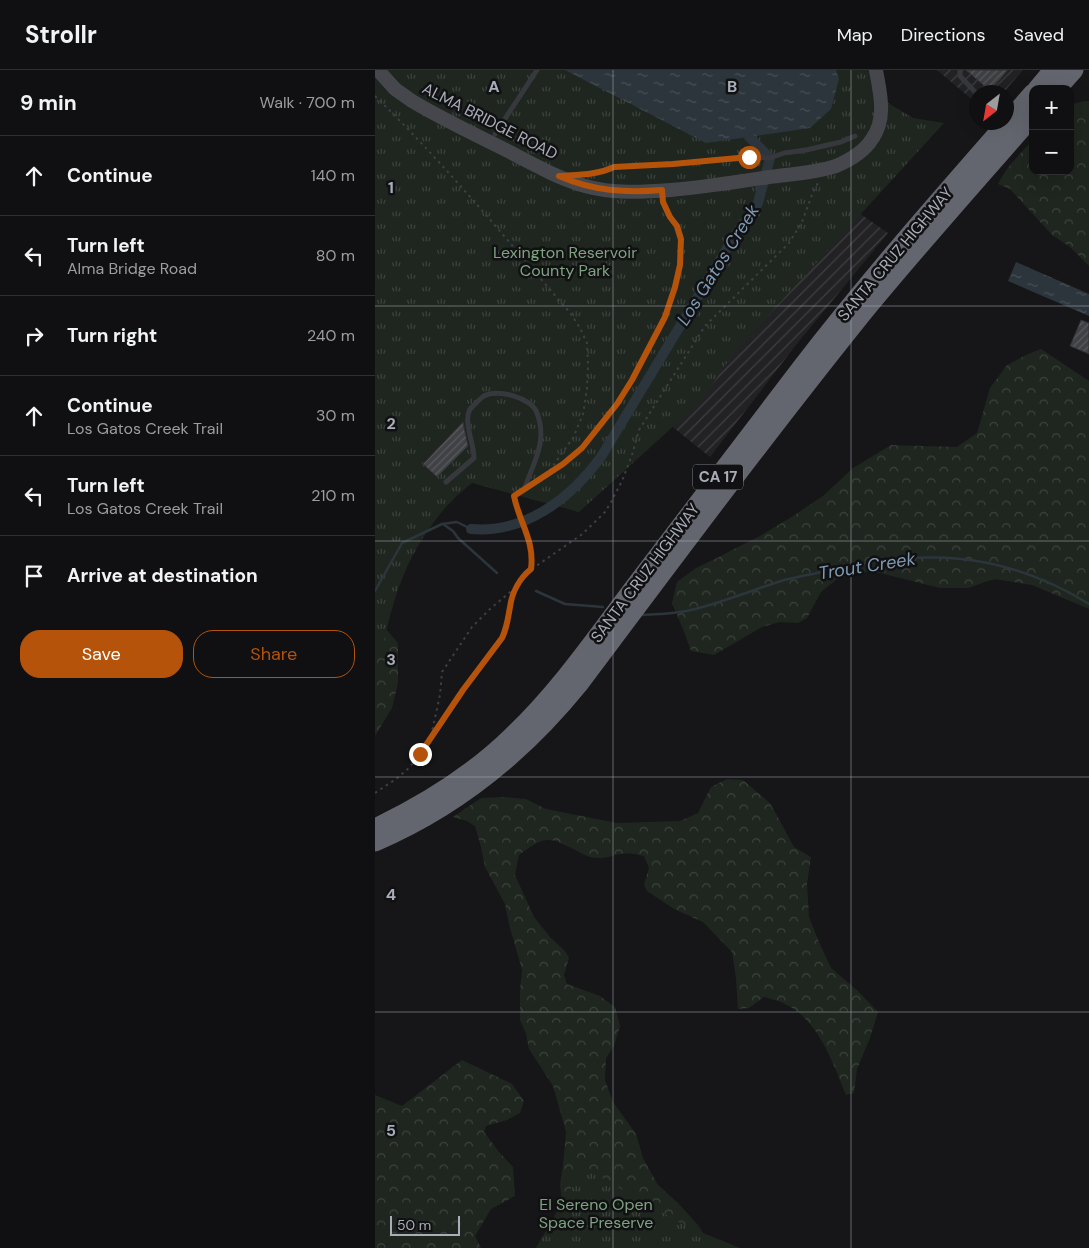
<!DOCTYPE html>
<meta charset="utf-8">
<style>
:root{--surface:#101012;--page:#1e1e20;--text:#f1f3f6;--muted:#9c9d9f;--line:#303032;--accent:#b45309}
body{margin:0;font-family:"DM Sans",sans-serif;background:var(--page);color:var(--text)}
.controls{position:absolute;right:15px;top:15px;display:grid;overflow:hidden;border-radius:10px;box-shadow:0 5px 20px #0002}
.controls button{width:45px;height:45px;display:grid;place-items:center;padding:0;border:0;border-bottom:1px solid var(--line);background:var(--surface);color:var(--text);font:25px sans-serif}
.compass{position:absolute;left:594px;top:15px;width:45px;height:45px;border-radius:50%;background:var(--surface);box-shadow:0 5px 20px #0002;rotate:211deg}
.scale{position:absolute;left:15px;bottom:12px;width:70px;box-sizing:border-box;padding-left:5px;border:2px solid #a8adb8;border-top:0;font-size:14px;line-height:18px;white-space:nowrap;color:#a8adb8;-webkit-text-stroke:4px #111113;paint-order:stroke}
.stop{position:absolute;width:15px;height:15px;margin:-11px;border:4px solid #b45309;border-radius:50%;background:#fff}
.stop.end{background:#b45309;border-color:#fff;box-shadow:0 1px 5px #0008}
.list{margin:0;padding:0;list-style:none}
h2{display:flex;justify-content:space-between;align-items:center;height:65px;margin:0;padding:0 20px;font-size:21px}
h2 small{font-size:16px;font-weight:400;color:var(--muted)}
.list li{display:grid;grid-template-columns:32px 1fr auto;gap:15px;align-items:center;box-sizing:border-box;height:80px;padding:0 20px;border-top:1px solid var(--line)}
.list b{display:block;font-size:19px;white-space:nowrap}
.list p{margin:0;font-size:16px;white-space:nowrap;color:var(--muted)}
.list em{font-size:16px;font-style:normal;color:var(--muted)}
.actions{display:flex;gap:10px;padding:15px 20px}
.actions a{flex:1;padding:11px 0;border:1px solid var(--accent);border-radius:20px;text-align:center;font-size:18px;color:var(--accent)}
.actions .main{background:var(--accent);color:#fff}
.icon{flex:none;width:28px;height:28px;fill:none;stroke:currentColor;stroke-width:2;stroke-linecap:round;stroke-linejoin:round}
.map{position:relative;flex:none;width:714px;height:1178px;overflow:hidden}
header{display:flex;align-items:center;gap:30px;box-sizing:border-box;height:70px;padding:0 25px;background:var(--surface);border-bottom:1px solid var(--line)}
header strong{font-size:24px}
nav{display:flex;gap:28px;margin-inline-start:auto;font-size:18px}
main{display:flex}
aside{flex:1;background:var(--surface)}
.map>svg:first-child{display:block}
.industrial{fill:url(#industrial-furrows)}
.forest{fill:url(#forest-crowns)}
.park{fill:url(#park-tufts)}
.water{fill:url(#water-ripples)}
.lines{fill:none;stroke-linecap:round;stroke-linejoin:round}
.stream{stroke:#2c353c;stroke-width:2.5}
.canal{stroke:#2c353c;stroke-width:10}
.building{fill:url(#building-hatch);stroke:#303034}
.path{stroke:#3d3f44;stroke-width:2;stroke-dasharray:2.5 4;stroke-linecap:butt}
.lane{stroke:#37383d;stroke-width:5}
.secondary{stroke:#45474d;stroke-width:14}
.highway{stroke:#63666e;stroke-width:19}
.route{stroke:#b45309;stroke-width:6}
.grid{fill:none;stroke:#a8adb8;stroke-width:1;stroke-opacity:0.55}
.labels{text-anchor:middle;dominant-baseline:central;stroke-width:5;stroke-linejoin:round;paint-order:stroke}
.shield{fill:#111113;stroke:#7b7e86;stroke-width:1}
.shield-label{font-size:15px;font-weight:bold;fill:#a8adb8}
.street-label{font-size:16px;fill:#a8adb8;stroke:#111113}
.park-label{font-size:16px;fill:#7fa381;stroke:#111113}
.water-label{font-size:18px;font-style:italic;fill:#7f9bb3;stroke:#111113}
.grid-label{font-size:16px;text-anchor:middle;font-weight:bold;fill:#a8adb8;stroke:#111113;stroke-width:5;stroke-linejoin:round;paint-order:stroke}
</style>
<header>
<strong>Strollr</strong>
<nav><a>Map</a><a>Directions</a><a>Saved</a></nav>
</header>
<main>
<aside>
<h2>9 min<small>Walk · 700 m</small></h2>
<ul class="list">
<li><svg class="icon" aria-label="ahead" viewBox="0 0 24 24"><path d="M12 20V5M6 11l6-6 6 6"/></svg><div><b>Continue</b></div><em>140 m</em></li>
<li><svg class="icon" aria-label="left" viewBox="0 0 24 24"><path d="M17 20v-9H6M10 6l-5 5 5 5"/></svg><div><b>Turn left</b><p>Alma Bridge Road</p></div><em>80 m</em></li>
<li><svg class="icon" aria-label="right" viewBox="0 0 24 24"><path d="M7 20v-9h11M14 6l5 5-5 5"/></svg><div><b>Turn right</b></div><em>240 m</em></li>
<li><svg class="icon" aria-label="ahead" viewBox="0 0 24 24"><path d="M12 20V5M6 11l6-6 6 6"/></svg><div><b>Continue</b><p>Los Gatos Creek Trail</p></div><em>30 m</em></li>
<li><svg class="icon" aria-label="left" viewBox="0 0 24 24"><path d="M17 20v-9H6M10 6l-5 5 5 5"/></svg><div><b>Turn left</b><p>Los Gatos Creek Trail</p></div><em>210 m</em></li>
<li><svg class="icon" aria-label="arrive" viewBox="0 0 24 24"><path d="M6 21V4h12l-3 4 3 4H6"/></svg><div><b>Arrive at destination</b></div></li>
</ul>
<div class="actions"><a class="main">Save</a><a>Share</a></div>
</aside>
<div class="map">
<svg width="714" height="1178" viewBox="0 0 714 1178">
<defs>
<pattern id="industrial-furrows" width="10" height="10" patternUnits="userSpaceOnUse" patternTransform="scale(1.25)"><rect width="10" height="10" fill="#222225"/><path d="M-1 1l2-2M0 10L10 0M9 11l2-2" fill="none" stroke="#3f3f43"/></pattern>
<pattern id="forest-crowns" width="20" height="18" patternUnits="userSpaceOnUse" patternTransform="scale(1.25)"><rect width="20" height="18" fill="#1e261f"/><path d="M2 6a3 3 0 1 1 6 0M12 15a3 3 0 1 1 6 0" fill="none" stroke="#3c433d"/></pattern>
<pattern id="park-tufts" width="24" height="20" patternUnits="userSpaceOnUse" patternTransform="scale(1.25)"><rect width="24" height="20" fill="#1e261f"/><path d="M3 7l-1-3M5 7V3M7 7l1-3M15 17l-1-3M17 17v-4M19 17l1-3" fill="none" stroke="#3c433d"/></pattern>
<pattern id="water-ripples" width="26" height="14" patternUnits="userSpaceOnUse" patternTransform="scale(1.25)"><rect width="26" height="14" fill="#2c353c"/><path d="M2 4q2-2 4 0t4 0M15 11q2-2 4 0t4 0" fill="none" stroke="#485056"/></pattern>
<pattern id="building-hatch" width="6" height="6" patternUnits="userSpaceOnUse" patternTransform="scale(1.25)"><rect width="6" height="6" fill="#404145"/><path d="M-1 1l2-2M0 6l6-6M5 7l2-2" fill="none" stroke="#595a5e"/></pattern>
</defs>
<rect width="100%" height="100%" fill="#161618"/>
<!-- industrial -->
<g class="industrial">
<path d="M562 0H648L629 22H602L601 33Z"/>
<path d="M439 112 513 163 421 275 335 387 274 338Z"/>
</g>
<!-- forest -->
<g class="forest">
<path d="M709 31H714V196L695 177 677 165 635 119 623 114C631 97 645 84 658 70V101H695V35Z"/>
<path d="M666 279 714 311V539L657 515 619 509 593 518H565L505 503 489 502 462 509 446 522 432 548 423 553 405 552 387 557 339 585 316 581 310 564 297 533 302 512 321 498 342 488 361 478 385 466 415 448 448 426 478 398 516 375 582 377 602 363 615 318 632 295 653 284Z"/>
<path d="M0 549 4 551 23 573V613L17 638 0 666Z"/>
<path d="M352 709 368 710 395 733 419 777 436 787 432 814 434 847 444 872 456 898 483 921 503 942 495 968 482 999 479 1023 471 1025C458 993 443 948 408 933 402 930 395 929 389 927L374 938 363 939 361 908 357 882 328 852 299 839 272 821 269 815 274 798 269 786C261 784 254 783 246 784 238 785 230 789 223 788 216 788 209 785 204 782 175 767 171 764 144 785L140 805 159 847 175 867 190 881 194 888 189 905 192 914 225 926 240 937 245 956 239 976 231 988 230 1010 238 1032 261 1064 268 1088 283 1115 303 1133 323 1155 337 1178 190 1159 185 1115 188 1095 191 1062 178 1016 154 979 151 964 145 950V920L147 900 134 854 130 834 110 797 106 777 100 756 92 751 78 747 106 728 128 727 151 729 171 739 242 753 305 751 323 743 336 717Z"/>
<path d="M87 990 137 1014 149 1031 145 1043 132 1050 111 1056 109 1062 124 1082 138 1097 140 1126 116 1139 100 1166 106 1178H0V1025L27 1036Z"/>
</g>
<!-- park -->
<g class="park">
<path d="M0 0H497L508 30 538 48 569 53 358 284 325 332 204 442 97 413C90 419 83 424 77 431 70 437 65 444 59 452 31 489 19 526 9 571L0 573Z"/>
<path d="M208 1097 311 1156 365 1178H161Z"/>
</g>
<!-- water -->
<g class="water">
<path d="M190 0H461L464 9 456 39 435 58 331 73Z"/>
<path d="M641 192 714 224V246L633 211Z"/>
</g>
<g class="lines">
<!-- stream -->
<g class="stream">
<path d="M68 454 78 461 83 468 122 503"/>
<path d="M0 521 27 473 67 454 82 452 96 459"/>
<path d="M161 521 190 534 228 537"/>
<path d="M267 545C284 544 302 544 320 539 348 532 375 521 403 512 418 507 435 505 451 501 547 479 627 480 714 534"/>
</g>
<!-- canal -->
<path class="canal" d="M96 459C150 464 196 428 226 387L360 165 383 133 395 88 374 67"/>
</g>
<!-- building -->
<g class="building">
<path d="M591 0H633L615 21Z"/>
<path d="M706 250 714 253V284L695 276Z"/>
<path d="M88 352 93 376 62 407 48 394Z"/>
</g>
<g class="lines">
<!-- path -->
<g class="path">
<path d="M0 26C70 94 132 170 196 244L205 258 212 273 213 295 212 319 208 344 198 368 185 386 173 403 159 413"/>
<path d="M175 402C186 395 199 387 208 377 237 346 258 310 277 272 286 254 295 236 300 216 304 202 305 189 305 175"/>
<path d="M142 423 139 426V429C148 451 160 474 156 499"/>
<path d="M56 666 65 625 67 602 97 557 115 539 140 518"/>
<path d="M0 723 21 709 34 698 45 684 88 620 127 568 133 554 135 538 139 523 151 503 206 465 222 450 230 442 236 432 247 411 257 385 264 360 330 256 414 173 427 152 438 122 444 111"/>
</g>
<!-- lane -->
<g class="lane">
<path d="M585 0V6L602 24"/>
<path d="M120 64 162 0"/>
<path d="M192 105C209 104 224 103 239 97L299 94 374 87 395 88 409 83 431 80 466 72 480 66"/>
<path d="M287 122 288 132 295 147 301 156 305 169"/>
<path d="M71 412 99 388C99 373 88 352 95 339 95 339 100 334 100 334 103 331 106 328 109 326 122 318 157 328 162 343 173 372 158 393 149 420"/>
</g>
<!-- secondary -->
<path class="secondary" d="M3 0 20 19 37 31C67 49 99 64 131 80 156 93 182 108 210 116 238 124 268 122 296 120 329 117 362 112 394 107 416 104 440 103 461 96 475 90 489 82 497 69 512 48 505 23 501 0"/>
<!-- highway -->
<g class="highway">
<path d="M662 19 678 0"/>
<path d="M682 19 699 0"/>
<path d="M0 758C50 734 97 705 136 667 187 619 226 560 269 504 321 436 373 367 426 298 499 203 579 113 658 23"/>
<path d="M0 772C82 737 148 683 204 614 297 490 390 365 487 244 542 177 600 112 658 46"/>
</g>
</g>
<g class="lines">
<!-- route -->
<path class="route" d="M45 684 88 620 127 568C132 558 133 548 135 537 137 522 145 508 156 499 160 471 144 452 139 426L188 394 207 378 242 334 257 310 290 247 300 217 305 195 306 169 302 156 295 147 288 132 287 120C250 123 218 121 184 106 203 105 222 105 239 97L298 94 374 87"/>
</g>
<!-- grid -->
<path class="grid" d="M238 0V1178M476 0V1178M0 236H714M0 471H714M0 707H714M0 942H714"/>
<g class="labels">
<!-- shield labels -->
<rect class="shield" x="318" y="394.5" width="50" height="25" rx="4"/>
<g class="shield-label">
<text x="343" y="407">CA 17</text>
</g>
<!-- street labels -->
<g class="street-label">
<text transform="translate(115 51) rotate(27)">ALMA BRIDGE ROAD</text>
<text transform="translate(520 184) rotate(-50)">SANTA CRUZ HIGHWAY</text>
<text transform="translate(270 503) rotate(-53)">SANTA CRUZ HIGHWAY</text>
</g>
<!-- park labels -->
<g class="park-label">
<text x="190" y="182">Lexington Reservoir<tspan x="190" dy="18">County Park</tspan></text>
<text x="221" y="1134">El Sereno Open<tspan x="221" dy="18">Space Preserve</tspan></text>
</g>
<!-- water labels -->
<g class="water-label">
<text transform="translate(343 195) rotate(-58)">Los Gatos Creek</text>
<text transform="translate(492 496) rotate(-9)">Trout Creek</text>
</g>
</g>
<g class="grid-label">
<text x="119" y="22">A</text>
<text x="357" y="22">B</text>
<text x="16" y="123">1</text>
<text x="16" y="359">2</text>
<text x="16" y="595">3</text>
<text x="16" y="830">4</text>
<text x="16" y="1066">5</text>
</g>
</svg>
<div class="controls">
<button>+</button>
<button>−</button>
</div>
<svg class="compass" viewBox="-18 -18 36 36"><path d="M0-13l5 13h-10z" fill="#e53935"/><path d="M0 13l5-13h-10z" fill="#9c9d9f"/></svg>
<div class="scale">50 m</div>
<div class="stop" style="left:374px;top:87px"></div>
<div class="stop end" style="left:45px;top:684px"></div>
</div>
</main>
